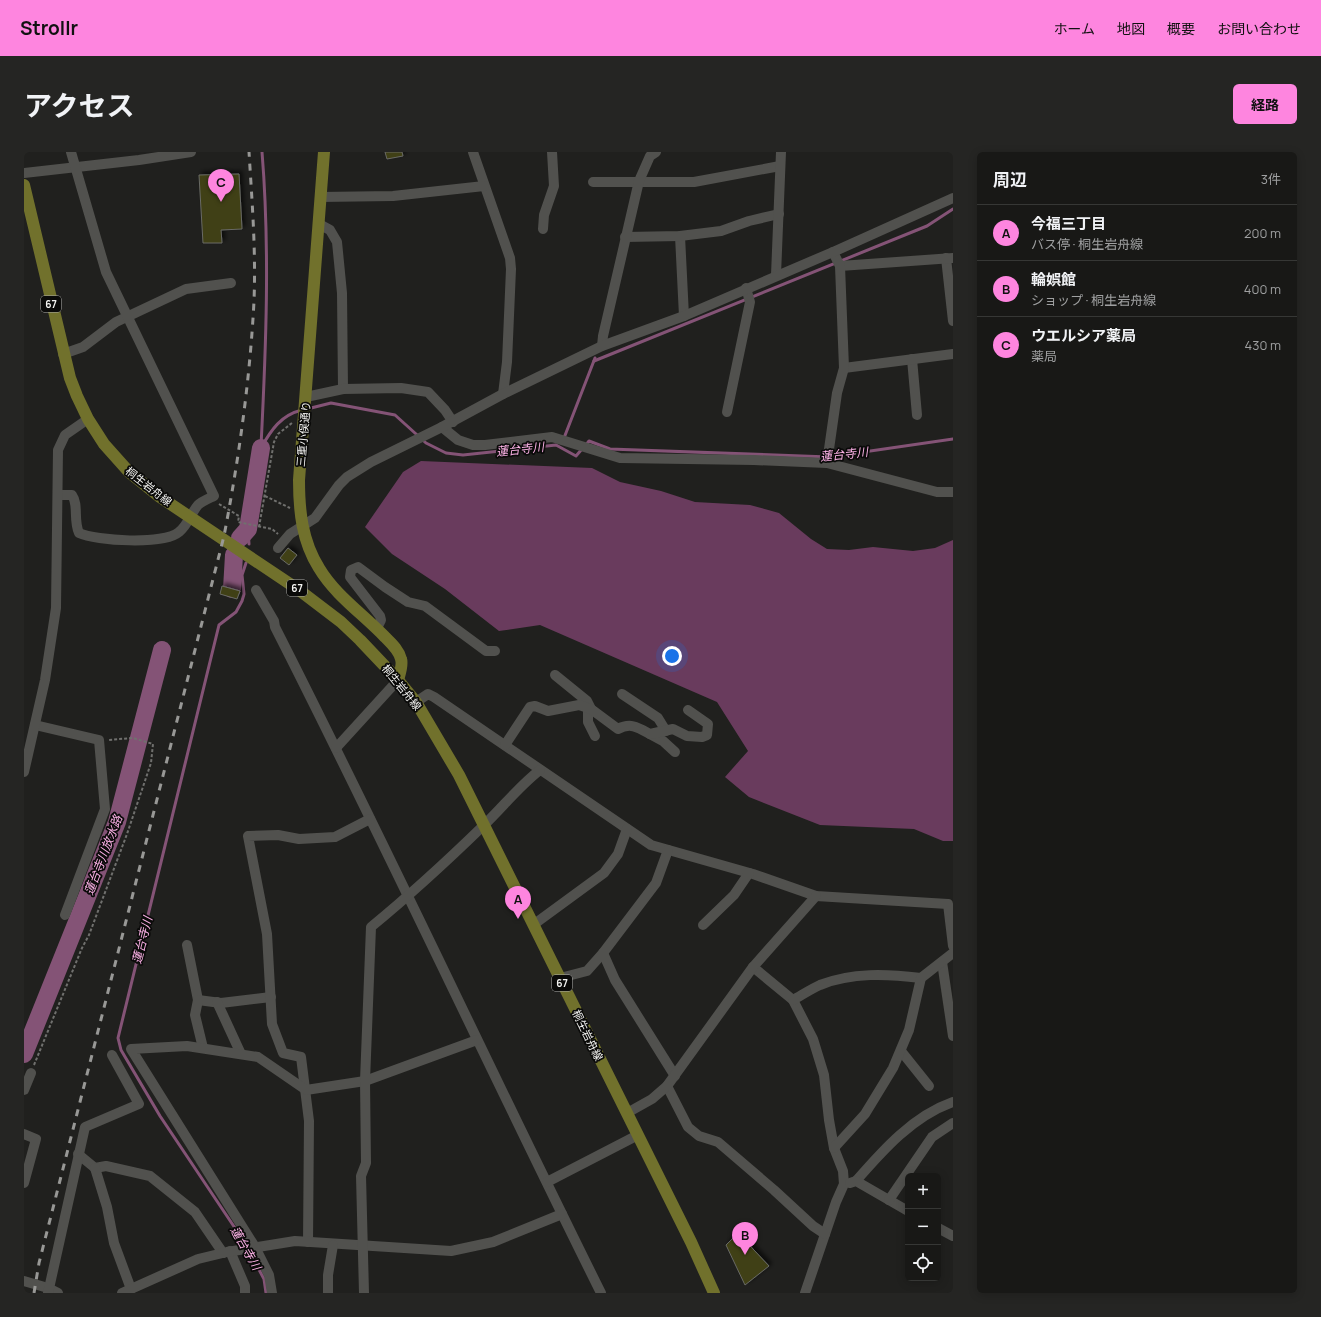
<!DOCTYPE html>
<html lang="ja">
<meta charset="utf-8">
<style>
:root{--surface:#181816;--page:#252523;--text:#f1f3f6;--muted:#9fa0a1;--line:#363735;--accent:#fe85df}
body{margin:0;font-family:Manrope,"Noto Sans JP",sans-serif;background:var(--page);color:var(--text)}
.controls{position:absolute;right:12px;bottom:12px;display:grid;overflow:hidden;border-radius:6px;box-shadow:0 2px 10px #0003}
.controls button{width:36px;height:36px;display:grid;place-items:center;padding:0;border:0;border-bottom:1px solid var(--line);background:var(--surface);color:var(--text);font:20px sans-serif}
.you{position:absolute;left:648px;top:504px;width:14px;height:14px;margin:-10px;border:3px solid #fff;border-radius:50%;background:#1a73e8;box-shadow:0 0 0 6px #1a73e833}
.badge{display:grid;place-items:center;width:26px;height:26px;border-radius:50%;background:var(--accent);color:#111;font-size:13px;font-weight:700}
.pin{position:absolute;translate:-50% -33px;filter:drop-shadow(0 1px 2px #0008)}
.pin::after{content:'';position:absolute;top:21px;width:14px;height:12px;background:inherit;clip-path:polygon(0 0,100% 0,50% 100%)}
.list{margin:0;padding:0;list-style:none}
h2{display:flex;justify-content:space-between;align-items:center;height:52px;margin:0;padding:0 16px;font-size:17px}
h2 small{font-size:13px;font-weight:400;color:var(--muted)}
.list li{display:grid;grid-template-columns:26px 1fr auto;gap:12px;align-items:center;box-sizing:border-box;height:56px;padding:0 16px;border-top:1px solid var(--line)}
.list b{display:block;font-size:15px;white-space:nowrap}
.list p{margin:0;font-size:13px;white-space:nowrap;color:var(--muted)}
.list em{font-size:13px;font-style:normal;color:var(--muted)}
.icon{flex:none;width:22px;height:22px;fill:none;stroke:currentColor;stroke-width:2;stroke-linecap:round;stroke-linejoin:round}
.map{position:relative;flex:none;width:929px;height:1141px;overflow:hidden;border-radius:6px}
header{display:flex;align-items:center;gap:24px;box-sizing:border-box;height:56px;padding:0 20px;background:var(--accent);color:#111}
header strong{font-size:19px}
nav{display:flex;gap:22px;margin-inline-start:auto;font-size:14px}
.intro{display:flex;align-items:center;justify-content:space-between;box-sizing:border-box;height:96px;padding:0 24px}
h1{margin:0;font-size:28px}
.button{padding:10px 18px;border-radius:6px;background:var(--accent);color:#111;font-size:14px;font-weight:700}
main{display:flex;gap:24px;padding:0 24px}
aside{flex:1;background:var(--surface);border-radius:6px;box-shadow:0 2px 10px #0003}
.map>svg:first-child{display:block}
.forest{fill:#693b5d}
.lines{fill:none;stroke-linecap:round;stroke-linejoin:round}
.stream{stroke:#845376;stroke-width:3}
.river{stroke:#845376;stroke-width:18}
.building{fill:#404012;stroke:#696a66;filter:url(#shadow)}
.path{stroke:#70706e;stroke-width:2;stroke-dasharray:3 2;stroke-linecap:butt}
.minor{stroke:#51514e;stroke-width:10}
.major{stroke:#71712c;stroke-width:12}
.rail{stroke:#989896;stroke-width:3;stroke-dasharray:7 7;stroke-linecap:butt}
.labels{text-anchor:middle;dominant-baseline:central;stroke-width:3.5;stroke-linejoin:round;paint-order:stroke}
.shield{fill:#0a0a09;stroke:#adadab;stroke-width:1}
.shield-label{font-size:10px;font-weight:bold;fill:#f3f3f1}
.street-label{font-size:11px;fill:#f3f3f1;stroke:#0a0a09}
.water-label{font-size:12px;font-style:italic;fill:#fcb1e6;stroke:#0a0a09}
</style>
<header>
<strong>Strollr</strong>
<nav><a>ホーム</a><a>地図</a><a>概要</a><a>お問い合わせ</a></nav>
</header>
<div class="intro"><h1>アクセス</h1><a class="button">経路</a></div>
<main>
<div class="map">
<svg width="929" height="1141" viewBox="0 0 929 1141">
<defs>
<filter id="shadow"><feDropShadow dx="3" dy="-3" stdDeviation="2" flood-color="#0009"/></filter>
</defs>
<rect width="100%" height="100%" fill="#20201e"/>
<!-- forest -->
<path class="forest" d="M397 309 568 316 596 330 637 339 671 350 726 353 755 361 787 387 803 397 825 398 849 395 889 399 911 396 929 388V689H919L890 677 796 673 725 645 701 625 724 599 693 550 516 473 475 479 421 437 368 402 341 375 379 320Z"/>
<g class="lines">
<!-- stream -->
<g class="stream">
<path d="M570 209 903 74 929 57"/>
<path d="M283 257 307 251 371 263 402 291 422 301 439 303 532 293 552 304 558 297"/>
<path d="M540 286 571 206"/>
<path d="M562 293 565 289 586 297 805 305 929 287"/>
<path d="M237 294C242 196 246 98 238 0"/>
<path d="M237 296C247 278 257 263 278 258"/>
<path d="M224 377 225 392"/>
<path d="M222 411 218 423 220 442 218 449 212 460 195 473 94 886 97 898 136 964 223 1094"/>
<path d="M225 1099 240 1127 242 1141"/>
</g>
<!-- river -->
<g class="river">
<path d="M216 386 224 377 237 296"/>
<path d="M208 437 210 403"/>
<path d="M0 902 93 670 138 498"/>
</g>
</g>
<!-- building -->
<g class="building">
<path d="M361 0H378L379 4 363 7Z"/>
<path d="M215 22 218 77 197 78 198 91H179L175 23Z"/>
<path d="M264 396 273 403 265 413 256 406Z"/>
<path d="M198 434 216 439 213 447 196 442Z"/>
<path d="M714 1081 745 1114 721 1133 702 1093Z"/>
</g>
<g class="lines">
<!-- path -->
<g class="path">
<path d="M241 344 266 356"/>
<path d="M195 352 215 364 214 370 248 377 254 382"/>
<path d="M235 375 250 290 254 282 268 271"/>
<path d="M10 913 58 796 65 783 103 682 127 611 129 592 109 586 84 588"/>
</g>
<!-- minor -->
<g class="minor">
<path d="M449 0 486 106 487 117 483 210 479 242"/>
<path d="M0 21 115 8 167 0"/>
<path d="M569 30H670L756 14"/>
<path d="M296 45 369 44 460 34"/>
<path d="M295 72 306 78 313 90 318 141 319 237"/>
<path d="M519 77 520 63 530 34 528 0"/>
<path d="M656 84 660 164"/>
<path d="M601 85 656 84 697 79 725 69 755 62"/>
<path d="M922 106 929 169"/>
<path d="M816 114 929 106"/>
<path d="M752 123 757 0"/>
<path d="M578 194 579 184 615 29 626 4 632 0"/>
<path d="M39 202 59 195 92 170 162 137 207 131"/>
<path d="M888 207 893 263"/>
<path d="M820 216 929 202"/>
<path d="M282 245 319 237 377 236 404 240 421 258 429 270"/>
<path d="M703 260 726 150 722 136"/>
<path d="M418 275 434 288 449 293H461L528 285 596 306 730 308 803 311 913 340H929"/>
<path d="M803 311 813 241 820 216 816 114 809 100"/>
<path d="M35 343H48C55 353 49 368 55 381 72 389 140 393 155 380 164 373 167 361 174 353 178 349 186 346 190 344L82 120 47 0"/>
<path d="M254 396 266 382 291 366 315 333 323 325 347 310 418 275 479 242 578 194 660 164 809 100 929 46"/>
<path d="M232 438 250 469 251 475C363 695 467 920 577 1141"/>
<path d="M353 476 357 468 356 464 326 425 327 418 334 415 361 435 384 450 401 454 462 499H471"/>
<path d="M531 523 563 549 567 557"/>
<path d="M598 542 634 566 642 579"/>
<path d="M392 550 404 542 410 545 627 693 729 722 792 744 924 752 929 794"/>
<path d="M564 556V570L571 584"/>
<path d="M11 573 75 588 81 657 41 763"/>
<path d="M626 582 639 589 651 600"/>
<path d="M481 593 506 555 511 554 524 559 555 553 567 557 594 577C607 570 615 576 626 582L649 577 663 584 678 585 683 583 684 572 664 558"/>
<path d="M312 596 374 528"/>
<path d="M0 620 21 528 32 456 34 298 41 283 64 267"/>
<path d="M509 773 580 721 594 702 603 677"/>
<path d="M679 773 710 743 725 721"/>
<path d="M163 793 174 848 197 851 247 845"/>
<path d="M579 801 591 828 651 924"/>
<path d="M918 810 929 884"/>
<path d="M729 815 769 848 789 887 800 923 805 968 810 996 819 1019 820 1032 812 1050 781 1141"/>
<path d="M536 826 563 819 579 801 632 731 644 698"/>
<path d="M174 848 171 863 179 896"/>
<path d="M769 848C778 843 787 837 796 833 828 820 864 822 897 826"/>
<path d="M193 850 217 902"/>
<path d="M877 899 905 934"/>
<path d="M643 934 664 975 675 984 694 990 750 1038 789 1074 801 1082"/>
<path d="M0 938 7 921"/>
<path d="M603 961 628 947 643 934 729 815 792 744"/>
<path d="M0 982 12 987 0 1031"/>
<path d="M810 996 841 962 869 916 885 878 897 826 929 801"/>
<path d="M54 1002 71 1016 82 1014 126 1024 171 1060 199 1101"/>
<path d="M71 1016 83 1055 90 1091 107 1137"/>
<path d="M832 1029C859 998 889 964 929 950"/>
<path d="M523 1030 614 983"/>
<path d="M826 1031 832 1029 884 1059"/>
<path d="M865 1048 908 985 929 971"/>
<path d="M914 1076 929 1084"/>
<path d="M284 1090 285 969 277 905 259 901 248 872 243 782 224 684 254 683 275 687 311 685 346 667"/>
<path d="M206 1099 221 1134V1141"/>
<path d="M0 1129 24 1136 34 1141"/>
<path d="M24 1141 61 975 115 952 88 903"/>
<path d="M98 1141 174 1107 203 1100 271 1089 427 1099 469 1090 538 1062"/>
<path d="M248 1141 245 1123 231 1095 107 897 163 894 234 905 282 938 341 929 453 888"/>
<path d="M304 1141V1123L309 1093"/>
<path d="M340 1141 337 1024 342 1011 341 929 347 775C386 743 423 709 459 674 479 655 495 634 516 618"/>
</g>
<!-- major -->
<g class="major">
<path d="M300 0 275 328C275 359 278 389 295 416 311 443 339 462 361 485 367 491 375 498 377 507 379 513 376 521 374 528"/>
<path d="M0 33 46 226 53 244 64 267 80 292 105 320 136 345 275 438 317 470 336 488 374 528 392 550 435 623 667 1090 690 1141"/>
</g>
<!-- rail -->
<path class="rail" d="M10 1141 15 1111 200 384C215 306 226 227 230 149 232 99 228 49 225 0"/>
</g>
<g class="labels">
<!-- shield labels -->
<g class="shield">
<rect x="17" y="144" width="20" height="16" rx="3"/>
<rect x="263" y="428" width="20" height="16" rx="3"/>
<rect x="528" y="823" width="20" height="16" rx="3"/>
</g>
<g class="shield-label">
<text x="27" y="152">67</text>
<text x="273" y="436">67</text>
<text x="538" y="831">67</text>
</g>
<!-- street labels -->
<g class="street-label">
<text transform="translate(279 282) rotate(-85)">三重小俣通り</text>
<text transform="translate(125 334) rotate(38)">桐生岩舟線</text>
<text transform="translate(378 535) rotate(51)">桐生岩舟線</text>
<text transform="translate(564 883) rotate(64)">桐生岩舟線</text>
</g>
<!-- water labels -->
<g class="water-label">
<text transform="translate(496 297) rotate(-6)">蓮台寺川</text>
<text transform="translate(820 302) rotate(-6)">蓮台寺川</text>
<text transform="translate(79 703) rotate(-69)">蓮台寺川放水路</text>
<text transform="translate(118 788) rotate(-76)">蓮台寺川</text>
<text transform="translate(222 1096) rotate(60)">蓮台寺川</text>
</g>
</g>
</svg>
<div class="controls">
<button>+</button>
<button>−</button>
<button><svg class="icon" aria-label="locate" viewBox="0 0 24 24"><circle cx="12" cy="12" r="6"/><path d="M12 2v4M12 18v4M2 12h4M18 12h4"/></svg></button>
</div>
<div class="you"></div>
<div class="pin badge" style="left:494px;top:767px">A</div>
<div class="pin badge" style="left:721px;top:1103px">B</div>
<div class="pin badge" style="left:197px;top:50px">C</div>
</div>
<aside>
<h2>周辺<small>3件</small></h2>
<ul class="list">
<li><span class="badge">A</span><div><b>今福三丁目</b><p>バス停 · 桐生岩舟線</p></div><em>200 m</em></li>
<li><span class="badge">B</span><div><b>輪娯館</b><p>ショップ · 桐生岩舟線</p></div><em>400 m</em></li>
<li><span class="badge">C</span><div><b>ウエルシア薬局</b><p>薬局</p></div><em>430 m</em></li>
</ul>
</aside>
</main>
